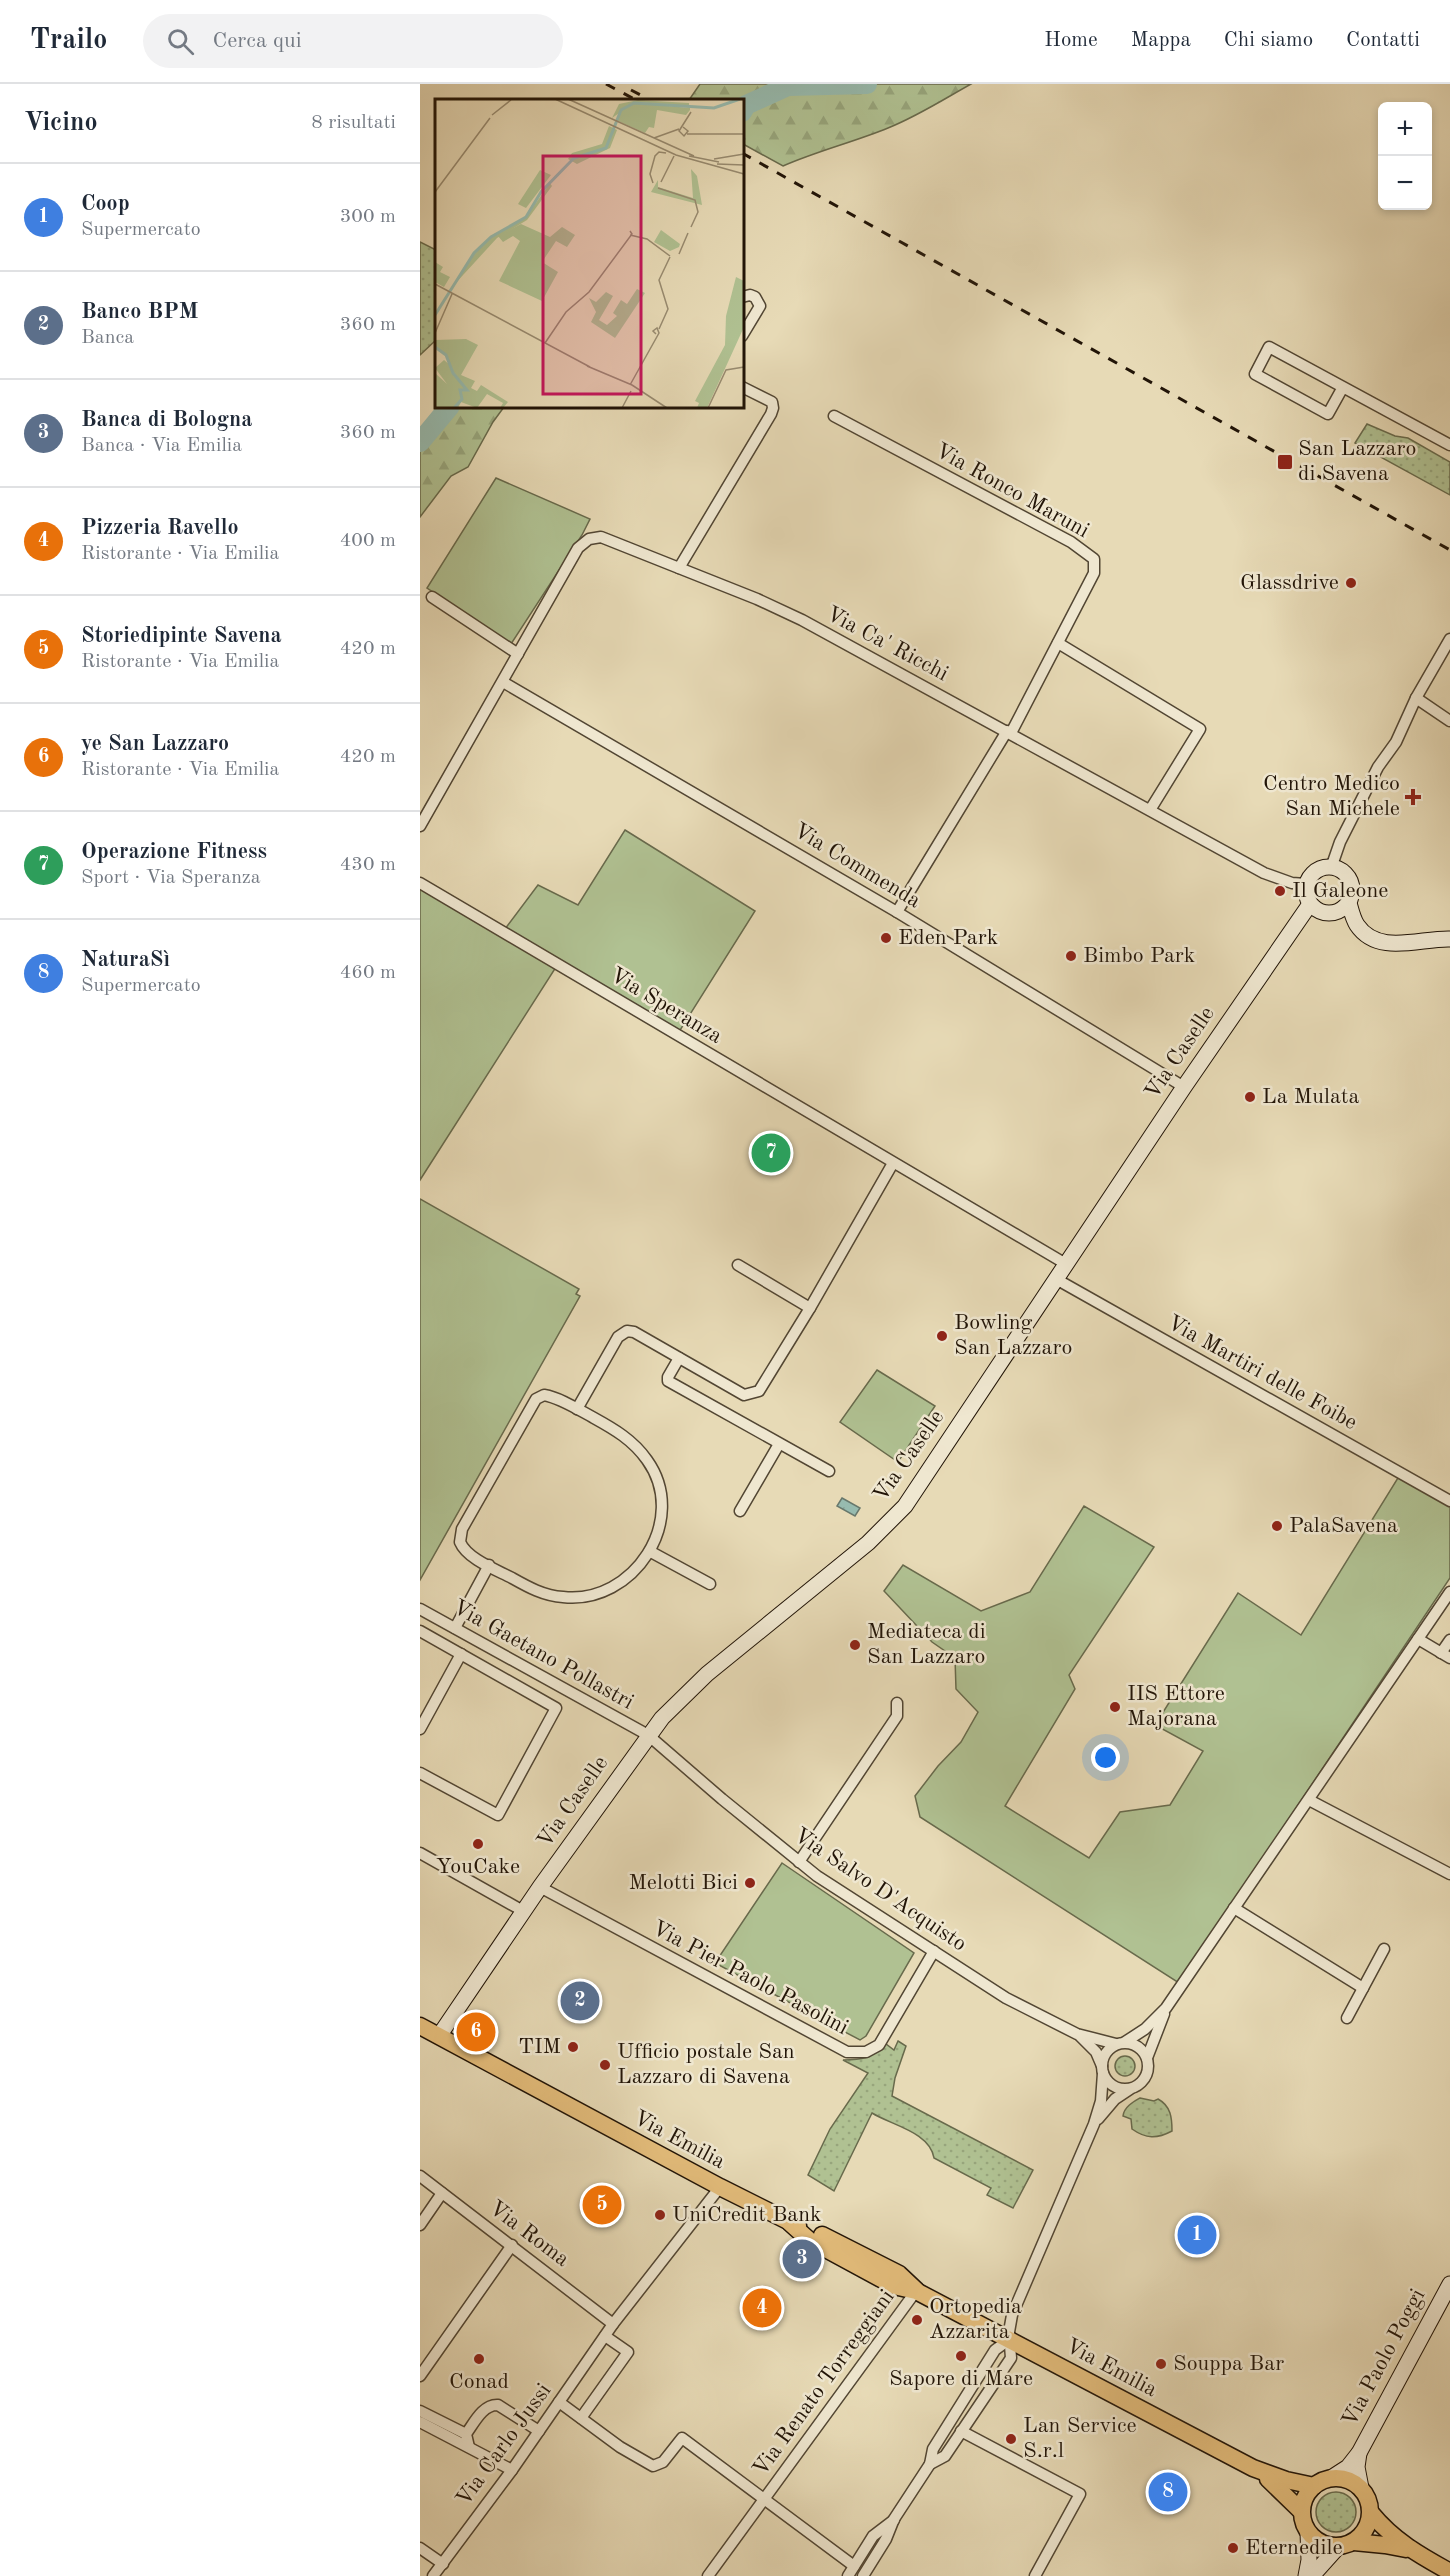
<!DOCTYPE html>
<html lang="it">
<meta charset="utf-8">
<style>
:root{--surface:#fff;--page:#f2f2f3;--text:#1f2937;--muted:#747a83;--line:#e0e1e3;--accent:#8f2418}
body{margin:0;font-family:"Old Standard TT",serif;background:var(--page);color:var(--text)}
.controls{position:absolute;right:18px;top:18px;display:grid;overflow:hidden;border-radius:9px;box-shadow:0 3px 9px #0003}
.controls button{width:54px;height:54px;display:grid;place-items:center;padding:0;border:0;border-bottom:2px solid var(--line);background:var(--surface);color:var(--text);font:30px sans-serif}
.you{position:absolute;left:686px;top:1674px;width:21px;height:21px;margin:-15px;border:4px solid #fff;border-radius:50%;background:#1a73e8;box-shadow:0 0 0 9px #1a73e833}
.badge{display:grid;place-items:center;width:39px;height:39px;border-radius:50%;background:var(--accent);color:#fff;font-size:20px;font-weight:700}
.pin{position:absolute;translate:-50% -50%;border:3px solid #fff;box-shadow:0 2px 6px #0006}
.list{margin:0;padding:0;list-style:none}
h2{display:flex;justify-content:space-between;align-items:center;height:78px;margin:0;padding:0 24px;font-size:26px}
h2 small{font-size:20px;font-weight:400;color:var(--muted)}
.list li{display:grid;grid-template-columns:39px 1fr auto;gap:18px;align-items:center;box-sizing:border-box;height:108px;padding:0 24px;border-top:2px solid var(--line)}
.list b{display:block;font-size:22px;white-space:nowrap}
.list p{margin:0;font-size:20px;white-space:nowrap;color:var(--muted)}
.list em{font-size:20px;font-style:normal;color:var(--muted)}
.icon{flex:none;width:33px;height:33px;fill:none;stroke:currentColor;stroke-width:2;stroke-linecap:round;stroke-linejoin:round}
.map{position:relative;flex:none;width:1030px;height:2492px;overflow:hidden}
header{display:flex;align-items:center;gap:36px;box-sizing:border-box;height:84px;padding:0 30px;background:var(--surface);border-bottom:2px solid var(--line)}
header strong{font-size:28px}
nav{display:flex;gap:33px;margin-inline-start:auto;font-size:21px}
.search{width:420px;height:54px;background:var(--page);display:flex;align-items:center;gap:15px;box-sizing:border-box;padding:0 21px;border-radius:33px;color:var(--muted);font-size:22px}
main{display:flex}
aside{flex:1;background:var(--surface)}
.map>svg:first-child{display:block}
.grass{fill:url(#grass-dots);stroke:#686a4c;stroke-width:1.5}
.forest{fill:url(#forest-firs);stroke:#686a4c;stroke-width:1.5}
.park{fill:#b0c192;stroke:#686a4c;stroke-width:1.5}
.water{fill:url(#water-ripples);stroke:#68786c;stroke-width:1.5}
.lines{fill:none;stroke-linecap:round;stroke-linejoin:round}
.river{stroke:#97bbaf;stroke-width:20}
.street-casing{stroke:#524633;stroke-width:13}
.secondary-casing{stroke:#211407;stroke-width:17}
.primary-casing{stroke:#211407;stroke-width:19}
.street{stroke:#efe7d0;stroke-width:10}
.secondary{stroke:#efe7d0;stroke-width:15}
.primary{stroke:#e4bd7b;stroke-width:16}
.rail{stroke:#211407;stroke-width:3;stroke-dasharray:10 10;stroke-linecap:butt}
.poi-dot{fill:#8f2418;stroke:#efe7d0;stroke-width:2}
.labels{text-anchor:middle;dominant-baseline:central;stroke-width:5;stroke-linejoin:round;paint-order:stroke}
.poi-label{font-size:22px;fill:#211407;stroke:#efe7d0;text-anchor:start}
.street-label{font-size:22px;fill:#211407;stroke:#efe7d0}
.inset-river{fill:none;stroke:#97bbaf;stroke-width:3}
.inset-road{fill:none;stroke:#988b70;stroke-width:1.5}
.view{fill:#c2185b;fill-opacity:0.15;stroke:#c2185b;stroke-width:3}
.inset-edge{fill:none;stroke:#211407;stroke-width:3}
</style>
<header>
<strong>Trailo</strong>
<div class="search"><svg class="icon" aria-label="search" viewBox="0 0 24 24"><circle cx="10" cy="10" r="6"/><path d="M15 15l6 6"/></svg>Cerca qui</div>
<nav><a>Home</a><a>Mappa</a><a>Chi siamo</a><a>Contatti</a></nav>
</header>
<main>
<aside>
<h2>Vicino<small>8 risultati</small></h2>
<ul class="list">
<li><span class="badge" style="background:#3f7fe0">1</span><div><b>Coop</b><p>Supermercato</p></div><em>300 m</em></li>
<li><span class="badge" style="background:#5c6f8a">2</span><div><b>Banco BPM</b><p>Banca</p></div><em>360 m</em></li>
<li><span class="badge" style="background:#5c6f8a">3</span><div><b>Banca di Bologna</b><p>Banca · Via Emilia</p></div><em>360 m</em></li>
<li><span class="badge" style="background:#e8710a">4</span><div><b>Pizzeria Ravello</b><p>Ristorante · Via Emilia</p></div><em>400 m</em></li>
<li><span class="badge" style="background:#e8710a">5</span><div><b>Storiedipinte Savena</b><p>Ristorante · Via Emilia</p></div><em>420 m</em></li>
<li><span class="badge" style="background:#e8710a">6</span><div><b>ye San Lazzaro</b><p>Ristorante · Via Emilia</p></div><em>420 m</em></li>
<li><span class="badge" style="background:#2e9e5b">7</span><div><b>Operazione Fitness</b><p>Sport · Via Speranza</p></div><em>430 m</em></li>
<li><span class="badge" style="background:#3f7fe0">8</span><div><b>NaturaSì</b><p>Supermercato</p></div><em>460 m</em></li>
</ul>
</aside>
<div class="map">
<svg width="1030" height="2492" viewBox="0 0 1030 2492">
<defs>
<pattern id="grass-dots" width="8" height="8" patternUnits="userSpaceOnUse" patternTransform="scale(1.5)"><rect width="8" height="8" fill="#b0c192"/><path d="M2 2h.1M6 6h.1" fill="none" stroke="#97a57c" stroke-width="1.8" stroke-linecap="round"/></pattern>
<pattern id="forest-firs" width="22" height="20" patternUnits="userSpaceOnUse" patternTransform="scale(1.5)"><rect width="22" height="20" fill="#b0c192"/><path d="M5 1l3.5 6h-7zM16 11l3.5 6h-7z" fill="#97a57c"/></pattern>
<pattern id="water-ripples" width="26" height="14" patternUnits="userSpaceOnUse" patternTransform="scale(1.5)"><rect width="26" height="14" fill="#97bbaf"/><path d="M2 4q2-2 4 0t4 0M15 11q2-2 4 0t4 0" fill="none" stroke="#82a095"/></pattern>
</defs>
<rect width="100%" height="100%" fill="#e7dab6"/>
<filter id="stains"><feTurbulence type="fractalNoise" baseFrequency=".00333" numOctaves="4"/><feColorMatrix values="0 0 0 0 .2 0 0 0 0 .09 0 0 0 0 .02 0 0 0 .5 -.17"/></filter>
<radialGradient id="worn" r=".72"><stop offset=".6" stop-color="#630" stop-opacity="0"/><stop offset="1" stop-color="#630" stop-opacity=".3"/></radialGradient>
<!-- grass -->
<g class="grass">
<path d="M0 158 16 166V256L0 271Z"/>
<path d="M947 340 975 352 988 354 1030 378V411L935 359Z"/>
<path d="M478 1957 486 1962 475 1994 472 2012 613 2086 593 2124 567 2111 571 2104 514 2074C510 2048 471 2041 452 2029L414 2107 388 2091 410 2045 448 1989 423 1976C442 1976 452 1974 466 1960L474 1966Z"/>
<circle cx="705" cy="1982" r="10"/>
<path d="M720 2014 734 2017 738 2015C751 2022 752 2034 752 2047 737 2055 726 2055 712 2045L711 2035 703 2032C704 2023 713 2018 720 2014Z"/>
<circle cx="916" cy="2428" r="20"/>
</g>
<!-- forest -->
<g class="forest">
<path d="M280 0H551C524 15 498 32 468 44 434 58 397 67 363 82L323 60 322 16H269Z"/>
<path d="M30 323H84L73 338 48 383 31 392 0 433V358Z"/>
</g>
<!-- park -->
<g class="park">
<path d="M76 394 170 435 162 451 91 560 7 504Z"/>
<path d="M205 746 335 827 257 951 136 883 0 1096V802L82 849 118 801 158 821Z"/>
<path d="M0 1115 159 1205 156 1210 160 1212 0 1496Z"/>
<path d="M457 1286 515 1322 478 1378 420 1338Z"/>
<path d="M981 1389 1030 1416V1494L759 1899 500 1733 495 1712 518 1682 541 1658 558 1628 536 1605 535 1574 512 1558 464 1507 483 1481 561 1527 610 1508 664 1422 734 1463 649 1591 655 1605 585 1722 669 1774 700 1728 750 1721 783 1667 735 1641 818 1509 881 1551Z"/>
<path d="M362 1779 494 1869 446 1952 440 1956 295 1879Z"/>
</g>
<!-- water -->
<path class="water" d="M422 1414 440 1424 435 1432 417 1422Z"/>
<g class="lines">
<!-- river -->
<g class="river">
<path d="M322 28 326 21 368 2 447 0"/>
<path d="M0 358 30 322"/>
</g>
<!-- street casing -->
<g class="street-casing">
<g id="street">
<path d="M322 213 330 211 335 213 340 222 322 252"/>
<path d="M923 303 908 330 835 290 849 263 1030 361"/>
<path d="M414 332 651 458 674 475V489L591 649"/>
<path d="M259 484 351 330 353 324 352 318 322 303"/>
<path d="M12 513 98 570"/>
<path d="M638 559 780 645 730 726"/>
<path d="M83 598 477 828 764 1003"/>
<path d="M996 614 1030 637"/>
<path d="M0 742 158 464 169 455 181 453 337 515 382 536 844 789 872 799 886 800"/>
<path d="M911 784 920 758 958 683 976 658 996 614 1030 555"/>
<path d="M0 799 646 1180"/>
<path d="M477 828 587 647"/>
<path d="M318 1181 390 1224"/>
<path d="M636 1195 1030 1417"/>
<path d="M259 1274 248 1293V1297L409 1387"/>
<path d="M124 1311C141 1314 159 1326 174 1334 194 1345 213 1356 227 1376 270 1436 213 1521 143 1513 124 1512 108 1503 92 1494 77 1486 47 1475 40 1458L42 1445 116 1315Z"/>
<path d="M157 1325 198 1253 207 1247 214 1248 324 1311 339 1307 390 1224 473 1079"/>
<path d="M320 1427 359 1360"/>
<path d="M231 1468 290 1500"/>
<path d="M0 1525 228 1651 302 1715 397 1792 586 1914 657 1950 696 1960"/>
<path d="M35 1544 69 1481"/>
<path d="M0 1547 136 1624 78 1731 0 1689"/>
<path d="M998 1555 1030 1574"/>
<path d="M1021 1569 1030 1556"/>
<path d="M0 1645 41 1570"/>
<path d="M889 1716 1030 1790"/>
<path d="M0 1769 103 1827"/>
<path d="M379 1778 477 1632V1619"/>
<path d="M120 1803 427 1968H446L459 1961 514 1867"/>
<path d="M814 1824 943 1904"/>
<path d="M927 1934 964 1865"/>
<path d="M660 1952 676 1968 682 1982"/>
<path d="M705 1958 725 1945 746 1924 1030 1508"/>
<circle cx="705" cy="1982" r="23"/>
<path d="M727 1974 744 1930"/>
<path d="M678 2035 695 2015 710 2005"/>
<path d="M0 2092 193 2240"/>
<path d="M0 2141 22 2109"/>
<path d="M0 2292 92 2161"/>
<path d="M139 2318 200 2363 233 2382 243 2378 262 2354 434 2482"/>
<path d="M0 2327 46 2350"/>
<path d="M161 2334 208 2268 185 2252"/>
<path d="M0 2338 92 2386"/>
<path d="M541 2347 660 2410 615 2492"/>
<path d="M49 2363 46 2350C54 2339 63 2320 78 2321L119 2347"/>
<path d="M510 2380 525 2372 591 2274 589 2248 592 2231 674 2040 681 2017 683 1989"/>
<path d="M0 2464 23 2480"/>
<path d="M13 2492 92 2386 193 2240 300 2103"/>
<path d="M288 2492 496 2207"/>
<path d="M428 2492 453 2452 474 2436"/>
<path d="M443 2492 466 2455 474 2435 510 2380 513 2365 575 2266 590 2255"/>
</g>
</g>
<!-- secondary casing -->
<g class="secondary-casing">
<g id="secondary">
<circle cx="909" cy="806" r="23"/>
<path d="M929 819C931 826 933 835 937 841 958 872 1000 854 1030 855"/>
<path d="M19 1952 120 1803 242 1634 287 1590 448 1459 485 1422 764 1003 890 820"/>
<path d="M939 2369 937 2383 941 2404"/>
<path d="M911 2394 928 2383 939 2369 1030 2200"/>
<path d="M886 2492 889 2476 888 2448"/>
<path d="M892 2492 918 2463"/>
</g>
</g>
<!-- primary casing -->
<g class="primary-casing">
<g id="primary">
<path d="M0 1942 300 2103 378 2142"/>
<path d="M370 2139 389 2156 463 2196 474 2202 496 2207 833 2384 866 2396 894 2402"/>
<path d="M402 2151 479 2190 496 2206"/>
<circle cx="916" cy="2428" r="34"/>
<path d="M848 2395 881 2427"/>
<path d="M951 2429C973 2456 999 2471 1030 2488"/>
<path d="M934 2458 965 2461 986 2465"/>
</g>
</g>
<!-- street -->
<use href="#street" class="street"/>
<!-- secondary -->
<use href="#secondary" class="secondary"/>
<!-- primary -->
<use href="#primary" class="primary"/>
<!-- rail -->
<g class="rail">
<path d="M186 0 216 16"/>
<path d="M211 6 230 16"/>
<path d="M322 69 1030 466"/>
</g>
</g>
<!-- markers -->
<g class="poi-dot">
<rect x="857" y="370" width="16" height="16" rx="3"/>
<circle cx="931" cy="499" r="6"/>
<path d="M990 704h6v6h6v6h-6v6h-6v-6h-6v-6h6z"/>
<circle cx="860" cy="807" r="6"/>
<circle cx="466" cy="854" r="6"/>
<circle cx="651" cy="872" r="6"/>
<circle cx="830" cy="1013" r="6"/>
<circle cx="522" cy="1252" r="6"/>
<circle cx="857" cy="1442" r="6"/>
<circle cx="435" cy="1561" r="6"/>
<circle cx="695" cy="1623" r="6"/>
<circle cx="58" cy="1760" r="6"/>
<circle cx="330" cy="1799" r="6"/>
<circle cx="153" cy="1963" r="6"/>
<circle cx="185" cy="1981" r="6"/>
<circle cx="240" cy="2131" r="6"/>
<circle cx="497" cy="2236" r="6"/>
<circle cx="541" cy="2272" r="6"/>
<circle cx="59" cy="2275" r="6"/>
<circle cx="741" cy="2280" r="6"/>
<circle cx="591" cy="2355" r="6"/>
<circle cx="813" cy="2464" r="6"/>
</g>
<g class="labels">
<!-- poi labels -->
<g class="poi-label">
<text x="878" y="365">San Lazzaro<tspan x="878" dy="25">di Savena</tspan></text>
<text x="919" y="499" text-anchor="end">Glassdrive</text>
<text x="980" y="700" text-anchor="end">Centro Medico<tspan x="980" dy="25">San Michele</tspan></text>
<text x="872" y="807">Il Galeone</text>
<text x="478" y="854">Eden Park</text>
<text x="663" y="872">Bimbo Park</text>
<text x="842" y="1013">La Mulata</text>
<text x="534" y="1239">Bowling<tspan x="534" dy="25">San Lazzaro</tspan></text>
<text x="869" y="1442">PalaSavena</text>
<text x="447" y="1548">Mediateca di<tspan x="447" dy="25">San Lazzaro</tspan></text>
<text x="707" y="1610">IIS Ettore<tspan x="707" dy="25">Majorana</tspan></text>
<text x="58" y="1783" text-anchor="middle">YouCake</text>
<text x="318" y="1799" text-anchor="end">Melotti Bici</text>
<text x="141" y="1963" text-anchor="end">TIM</text>
<text x="197" y="1968">Ufficio postale San<tspan x="197" dy="25">Lazzaro di Savena</tspan></text>
<text x="252" y="2131">UniCredit Bank</text>
<text x="509" y="2223">Ortopedia<tspan x="509" dy="25">Azzarita</tspan></text>
<text x="753" y="2280">Souppa Bar</text>
<text x="541" y="2295" text-anchor="middle">Sapore di Mare</text>
<text x="59" y="2298" text-anchor="middle">Conad</text>
<text x="603" y="2342">Lan Service<tspan x="603" dy="25">S.r.l</tspan></text>
<text x="825" y="2464">Eternedile</text>
</g>
<!-- street labels -->
<g class="street-label">
<text transform="translate(592 407) rotate(29)">Via Ronco Maruni</text>
<text transform="translate(467 560) rotate(28)">Via Ca' Ricchi</text>
<text transform="translate(437 782) rotate(31)">Via Commenda</text>
<text transform="translate(246 922) rotate(31)">Via Speranza</text>
<text transform="translate(760 969) rotate(-56)">Via Caselle</text>
<text transform="translate(842 1289) rotate(29)">Via Martiri delle Foibe</text>
<text transform="translate(489 1372) rotate(-55)">Via Caselle</text>
<text transform="translate(123 1571) rotate(29)">Via Gaetano Pollastri</text>
<text transform="translate(153 1718) rotate(-55)">Via Caselle</text>
<text transform="translate(460 1806) rotate(34)">Via Salvo D'Acquisto</text>
<text transform="translate(330 1894) rotate(28)">Via Pier Paolo Pasolini</text>
<text transform="translate(259 2056) rotate(28)">Via Emilia</text>
<text transform="translate(109 2150) rotate(37)">Via Roma</text>
<text transform="translate(964 2274) rotate(-62)">Via Paolo Poggi</text>
<text transform="translate(691 2284) rotate(28)">Via Emilia</text>
<text transform="translate(404 2299) rotate(-54)">Via Renato Torreggiani</text>
<text transform="translate(84 2361) rotate(-54)">Via Carlo Jussi</text>
</g>
</g>
<!-- overview -->
<g transform="translate(15 15)">
<rect width="309" height="309" fill="#e7dab6"/>
<path d="M199 4 255 9V11L251 16 222 11 219 29 214 28 210 34 181 21 186 11ZM256 70 262 77 267 106 216 93 223 81V88L258 99ZM105 71 116 76 91 109 83 105ZM226 131 245 145 244 148 235 152 219 143ZM301 178 309 182V228L272 309H262L264 304 260 302 290 246 291 217Z" fill="#b0c192"/>
<path d="M203 1 254 4V7L200 3 177 19 184 5ZM174 27 182 31 175 49 142 65 133 60 137 54 167 45ZM115 84 117 87 92 121 62 139 18 187 39 154 56 138 91 118Z" fill="#b0c192"/>
<path d="M0 163 8 168 5 173 15 178 9 188 0 183Z" fill="#b0c192"/>
<path d="M86 125 115 138 127 128 140 136 132 148 121 142 107 163 123 173 107 202 64 182 85 142 78 137 68 143 63 137ZM202 190 210 194 180 239 156 223 161 213 154 199 161 203 171 193 178 197 164 221 172 226 182 217 178 214 186 201 192 205ZM0 241 31 240 43 246 26 276 40 282 36 289 42 292 46 286 73 303 68 309H65L68 304 52 295 42 309 26 303 23 309H0V274L12 285 0 269 9 261 16 267 11 256 0 248Z" fill="#b0c192"/>
<path class="inset-river" d="M0 216 39 154 56 138 91 118 106 93 139 59 171 49 186 11 199 4 279 9 305 0M0 248 11 256 18 274 32 291H25L27 300 19 309"/>
<path class="inset-road" d="M120 0 241 56 309 75M133 0 259 57M57 16 76 1M248 28 253 32 249 37 244 32 256 13M252 35H309M219 39 244 30M254 57 284 63M279 60 309 55M282 65 309 66M226 83 239 57M218 84 215 75 220 57 224 53 231 54M223 89 260 101 263 113 256 128M0 93 55 19M195 136 212 140 235 157M244 155 253 134M0 185 155 268M224 230 233 210 224 181 235 158M0 234 17 195M110 244 131 213 154 193 197 135 195 132M152 267 197 286 232 309M195 286 224 234 222 229 218 232 221 235M187 309 196 292M273 309 291 271 309 268"/>
<path class="view" d="M108 57H206V295H108Z"/>
<rect width="309" height="309" class="inset-edge"/>
</g>
<rect width="100%" height="100%" filter="url(#stains)"/>
<rect width="100%" height="100%" fill="url(#worn)"/>
</svg>
<div class="controls">
<button>+</button>
<button>−</button>
</div>
<div class="you"></div>
<div class="pin badge" style="left:777px;top:2151px;background:#3f7fe0">1</div>
<div class="pin badge" style="left:160px;top:1917px;background:#5c6f8a">2</div>
<div class="pin badge" style="left:382px;top:2175px;background:#5c6f8a">3</div>
<div class="pin badge" style="left:342px;top:2224px;background:#e8710a">4</div>
<div class="pin badge" style="left:182px;top:2121px;background:#e8710a">5</div>
<div class="pin badge" style="left:56px;top:1948px;background:#e8710a">6</div>
<div class="pin badge" style="left:351px;top:1069px;background:#2e9e5b">7</div>
<div class="pin badge" style="left:748px;top:2408px;background:#3f7fe0">8</div>
</div>
</main>
